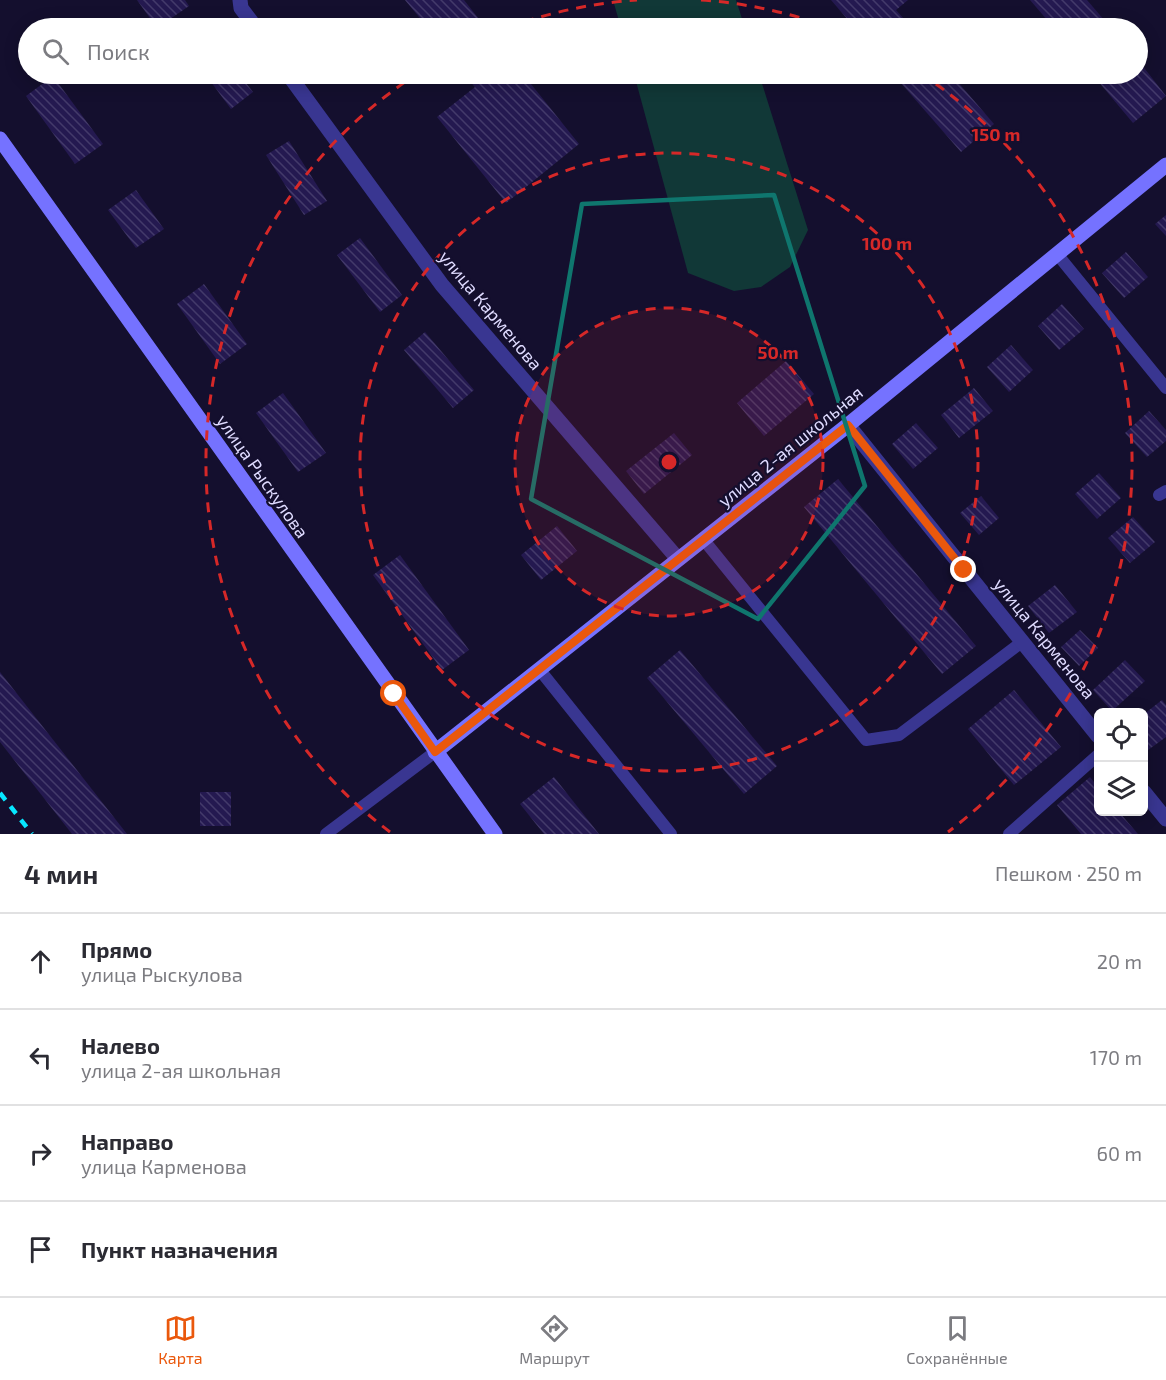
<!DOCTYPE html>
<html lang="ru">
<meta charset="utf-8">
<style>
:root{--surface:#fff;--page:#f7f7f7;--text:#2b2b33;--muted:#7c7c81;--line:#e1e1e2;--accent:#ea580c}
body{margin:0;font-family:"Exo 2",sans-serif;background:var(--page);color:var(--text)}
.controls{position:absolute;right:18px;bottom:18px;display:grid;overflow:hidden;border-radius:9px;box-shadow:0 3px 15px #0003}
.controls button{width:54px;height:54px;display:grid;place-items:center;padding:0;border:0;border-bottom:2px solid var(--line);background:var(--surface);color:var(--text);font:30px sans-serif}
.stop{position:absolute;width:18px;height:18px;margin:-14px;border:4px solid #ea580c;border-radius:50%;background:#fff}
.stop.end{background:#ea580c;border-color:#fff;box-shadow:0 2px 6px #0008}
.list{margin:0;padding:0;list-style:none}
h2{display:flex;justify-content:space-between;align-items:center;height:78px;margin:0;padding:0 24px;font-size:26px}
h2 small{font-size:20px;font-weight:400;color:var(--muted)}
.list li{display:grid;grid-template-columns:39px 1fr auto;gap:18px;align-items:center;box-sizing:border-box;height:96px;padding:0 24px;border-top:2px solid var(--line)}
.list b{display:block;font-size:22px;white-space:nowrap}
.list p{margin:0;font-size:20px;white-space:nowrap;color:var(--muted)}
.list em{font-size:20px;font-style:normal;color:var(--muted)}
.icon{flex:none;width:33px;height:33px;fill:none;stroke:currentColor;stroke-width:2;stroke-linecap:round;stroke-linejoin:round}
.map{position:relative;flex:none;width:1166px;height:834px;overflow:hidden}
.search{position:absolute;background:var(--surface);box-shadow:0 3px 15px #0003;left:18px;right:18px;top:18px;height:66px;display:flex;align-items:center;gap:15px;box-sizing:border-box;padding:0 21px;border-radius:33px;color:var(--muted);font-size:22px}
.sheet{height:462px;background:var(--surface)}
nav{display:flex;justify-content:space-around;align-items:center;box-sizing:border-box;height:84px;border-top:2px solid var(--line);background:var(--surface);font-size:16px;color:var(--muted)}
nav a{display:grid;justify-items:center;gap:3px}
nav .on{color:var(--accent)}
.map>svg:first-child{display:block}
.green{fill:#113837}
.building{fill:url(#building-back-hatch)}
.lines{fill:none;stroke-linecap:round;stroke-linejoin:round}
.lane{stroke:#393691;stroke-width:12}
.street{stroke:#393691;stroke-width:15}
.secondary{stroke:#7572ff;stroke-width:15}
.rail{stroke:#07e7ff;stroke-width:4.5;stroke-dasharray:9 8;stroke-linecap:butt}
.route{stroke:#ea580c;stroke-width:8}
.marked{fill:none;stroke:#0f766e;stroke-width:4.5;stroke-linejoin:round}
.ring{fill:none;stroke:#d62828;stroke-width:3;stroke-dasharray:10 8}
.labels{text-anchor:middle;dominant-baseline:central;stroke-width:4.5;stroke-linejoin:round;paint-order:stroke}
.street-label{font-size:18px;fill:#dfdbff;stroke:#140f2e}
.centre{fill:#d62828;stroke:#140f2e;stroke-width:3}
.ring-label{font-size:18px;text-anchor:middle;font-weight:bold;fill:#d62828;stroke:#140f2e;stroke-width:4.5;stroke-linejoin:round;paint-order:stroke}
</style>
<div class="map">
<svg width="1166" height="834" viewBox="0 0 1166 834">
<defs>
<pattern id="building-back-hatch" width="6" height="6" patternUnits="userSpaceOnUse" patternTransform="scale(1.5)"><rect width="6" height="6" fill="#241950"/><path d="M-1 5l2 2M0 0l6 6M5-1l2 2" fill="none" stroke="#433a6a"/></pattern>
</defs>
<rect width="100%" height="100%" fill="#140f2e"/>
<!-- green -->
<g class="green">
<path d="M613 0H736L745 28H621Z"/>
<path d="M634 74H759L808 230 790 267 761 287 734 291 688 273Z"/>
</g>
<!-- building -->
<g class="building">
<path d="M137 0H185L189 6 157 28Z"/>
<path d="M405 0H464L486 28H428Z"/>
<path d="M831 0H908L896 10 912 28H855Z"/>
<path d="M1030 0H1087L1111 28H1054Z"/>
<path d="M1138 60 1166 96 1133 123 1092 74H1138Z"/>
<path d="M205 74H239L253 92 231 109Z"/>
<path d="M464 74H523L579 144 506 203 437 117 475 87Z"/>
<path d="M893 74H951L994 124 961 152Z"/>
<path d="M53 76 103 144 75 164 26 96Z"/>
<path d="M289 141 327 201 304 215 266 155Z"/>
<path d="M136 190 164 229 136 248 108 210Z"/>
<path d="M1166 215V236L1155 224Z"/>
<path d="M360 238 402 295 380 312 337 255Z"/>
<path d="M1126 252 1148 277 1124 298 1102 273Z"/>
<path d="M204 284 247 344 220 364 177 304Z"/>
<path d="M1062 304 1084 329 1059 350 1038 326Z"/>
<path d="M425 332 474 390 453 408 404 350Z"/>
<path d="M1011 345 1033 370 1009 392 987 367Z"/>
<path d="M786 361 814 394 764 436 737 403Z"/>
<path d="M974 388 993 411 959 438 941 415Z"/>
<path d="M283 393 326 453 298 472 256 413Z"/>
<path d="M1149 411 1166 430V441L1147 457 1125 433Z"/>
<path d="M916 423 938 448 913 469 892 444Z"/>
<path d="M674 433 692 455 644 494 626 471Z"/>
<path d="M1099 473 1121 498 1097 519 1075 494Z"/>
<path d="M838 479 976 646 942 674 804 507Z"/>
<path d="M981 496 999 518 979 535 960 513Z"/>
<path d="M1133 517 1155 542 1130 563 1108 538Z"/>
<path d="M557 526 577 551 541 580 521 555Z"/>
<path d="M400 555 469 650 442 670 373 575Z"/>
<path d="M1055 585 1077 612 1049 633 1028 606Z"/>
<path d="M1080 630 1098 648 1079 666 1061 647Z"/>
<path d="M680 650 777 766 744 794 647 678Z"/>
<path d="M1125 660 1145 681 1112 711 1093 690Z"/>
<path d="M0 672 127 834H72L0 742Z"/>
<path d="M1014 690 1061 747 1014 785 968 729Z"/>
<path d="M1162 700 1166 705V737L1144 753V714Z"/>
<path d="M554 777 599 834H544L520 804Z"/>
<path d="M1090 777 1098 787V812H1119L1138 834H1081L1057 805Z"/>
<rect x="200" y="792" width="31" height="34"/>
</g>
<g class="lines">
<!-- lane -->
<g class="lane">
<path d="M1057 254 1166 388"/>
<path d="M1159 495 1166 491"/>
<path d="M703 539 866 740 899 735 1022 642"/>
<path d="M539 669 671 834"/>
<path d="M326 834 435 752"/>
<path d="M1009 834 1098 755"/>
</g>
<!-- street -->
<g class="street">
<path d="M240 0 241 8 256 28"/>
<path d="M288 74 442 285 678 559"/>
<path d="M848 425 1098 736"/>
<path d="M1144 792 1166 819"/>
</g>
<!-- secondary -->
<g class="secondary">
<path d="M0 139 495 834"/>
<path d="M435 752 848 425 1166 165"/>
</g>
<!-- rail -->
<path class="rail" d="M0 793 32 834"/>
</g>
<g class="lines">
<!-- route -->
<path class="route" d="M394 694 435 752 848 425 964 570"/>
</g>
<!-- marked area -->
<path class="marked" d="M774 195 865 486 758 619 531 499 582 204Z"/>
<!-- distance rings -->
<circle cx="669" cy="462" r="154" fill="#d62828" fill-opacity=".12"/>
<g class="ring">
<circle cx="669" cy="462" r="154"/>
<circle cx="669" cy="462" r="309"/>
<path d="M390 832A463 463 0 0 1 417 74M507 28A463 463 0 0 1 637 0M701 0A463 463 0 0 1 831 28M921 74A463 463 0 0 1 948 832"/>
</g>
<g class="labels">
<!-- street labels -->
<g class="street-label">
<text transform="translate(491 310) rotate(50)">улица Карменова</text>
<text transform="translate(790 446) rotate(-39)">улица 2-ая школьная</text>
<text transform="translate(263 476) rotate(55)">улица Рыскулова</text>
<text transform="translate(1045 638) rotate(51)">улица Карменова</text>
</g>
</g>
<circle cx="669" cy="462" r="9" class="centre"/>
<g class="ring-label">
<text x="996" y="141">150 m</text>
<text x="887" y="250">100 m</text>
<text x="778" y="359">50 m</text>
</g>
</svg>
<div class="controls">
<button><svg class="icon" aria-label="locate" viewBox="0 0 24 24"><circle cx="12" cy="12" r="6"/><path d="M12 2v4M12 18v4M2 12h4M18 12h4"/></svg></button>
<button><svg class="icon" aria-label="layers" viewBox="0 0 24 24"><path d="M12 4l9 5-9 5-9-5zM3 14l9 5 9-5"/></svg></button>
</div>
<div class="stop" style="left:394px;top:694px"></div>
<div class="stop end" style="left:964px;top:570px"></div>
<div class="search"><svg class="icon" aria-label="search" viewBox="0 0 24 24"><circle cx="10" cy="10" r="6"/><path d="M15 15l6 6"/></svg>Поиск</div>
</div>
<section class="sheet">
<h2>4 мин<small>Пешком · 250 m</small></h2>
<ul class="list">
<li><svg class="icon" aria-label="ahead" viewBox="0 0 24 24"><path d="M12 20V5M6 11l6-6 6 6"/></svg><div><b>Прямо</b><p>улица Рыскулова</p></div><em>20 m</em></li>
<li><svg class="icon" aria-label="left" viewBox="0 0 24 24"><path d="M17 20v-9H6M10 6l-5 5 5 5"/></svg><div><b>Налево</b><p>улица 2-ая школьная</p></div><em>170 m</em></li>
<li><svg class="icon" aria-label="right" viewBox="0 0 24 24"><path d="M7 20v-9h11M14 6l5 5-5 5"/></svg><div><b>Направо</b><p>улица Карменова</p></div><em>60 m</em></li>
<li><svg class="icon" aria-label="arrive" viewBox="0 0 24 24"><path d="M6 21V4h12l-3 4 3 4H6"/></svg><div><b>Пункт назначения</b></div></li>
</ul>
</section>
<nav>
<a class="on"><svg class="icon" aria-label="map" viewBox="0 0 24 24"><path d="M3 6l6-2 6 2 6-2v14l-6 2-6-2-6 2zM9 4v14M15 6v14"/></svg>Карта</a>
<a><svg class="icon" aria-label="directions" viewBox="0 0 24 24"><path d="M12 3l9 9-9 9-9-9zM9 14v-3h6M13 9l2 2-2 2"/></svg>Маршрут</a>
<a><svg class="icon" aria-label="saved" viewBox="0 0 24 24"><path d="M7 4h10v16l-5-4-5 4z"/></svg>Сохранённые</a>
</nav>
